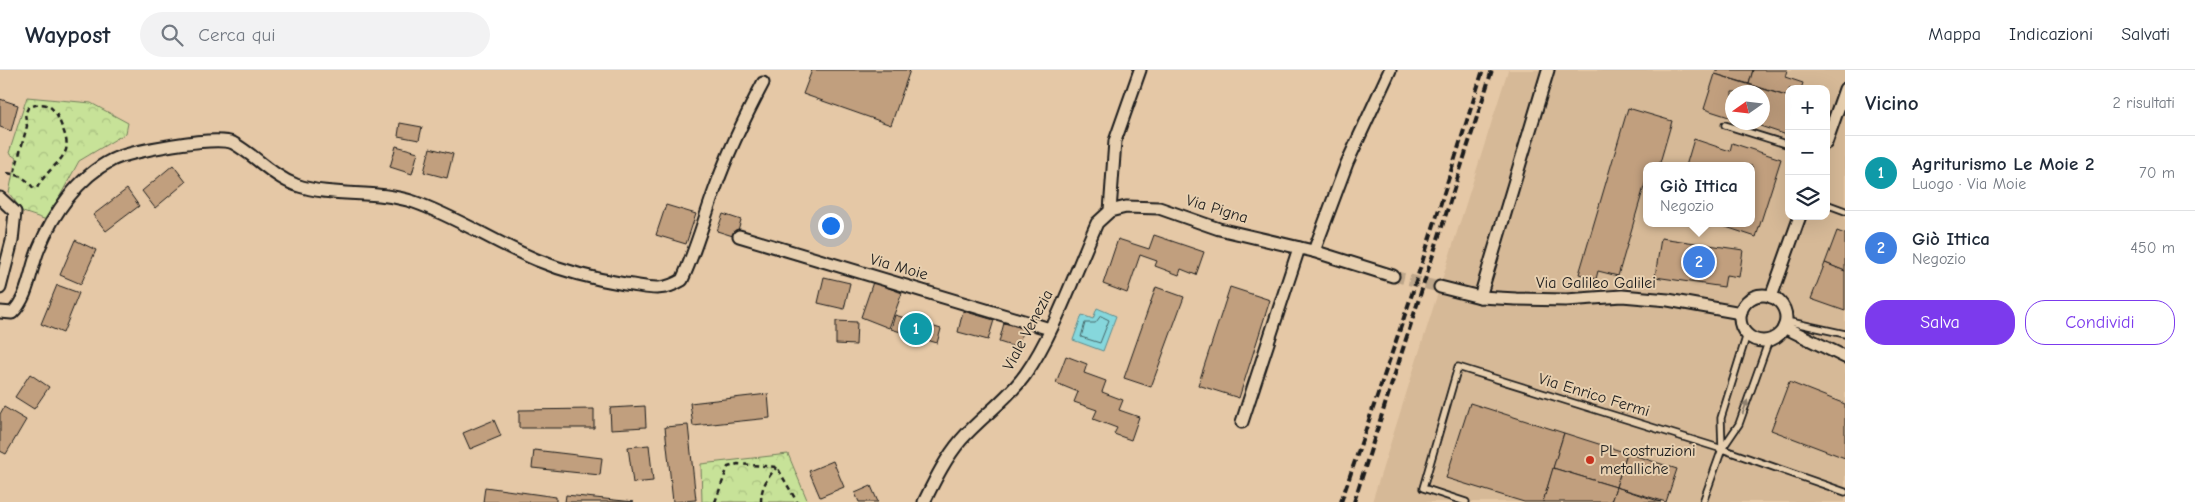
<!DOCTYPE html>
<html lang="it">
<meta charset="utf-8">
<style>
:root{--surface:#fff;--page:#f2f2f3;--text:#1f2937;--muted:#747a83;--line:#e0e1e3;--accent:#7c3aed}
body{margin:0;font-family:"Comic Neue",sans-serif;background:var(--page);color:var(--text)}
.controls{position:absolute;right:15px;top:15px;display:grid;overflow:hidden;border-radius:10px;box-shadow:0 5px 20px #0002}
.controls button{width:45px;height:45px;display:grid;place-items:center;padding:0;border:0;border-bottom:1px solid var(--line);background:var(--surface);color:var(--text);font:25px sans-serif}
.compass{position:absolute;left:1725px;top:15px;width:45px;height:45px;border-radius:50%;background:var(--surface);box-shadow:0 5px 20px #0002;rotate:256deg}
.you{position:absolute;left:830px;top:155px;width:18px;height:18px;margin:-12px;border:4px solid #fff;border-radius:50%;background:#1a73e8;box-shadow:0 0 0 8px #1a73e833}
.badge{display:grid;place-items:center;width:32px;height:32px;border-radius:50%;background:var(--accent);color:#fff;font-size:16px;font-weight:700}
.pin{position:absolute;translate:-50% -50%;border:2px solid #fff;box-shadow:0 1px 5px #0006}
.popup{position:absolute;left:1643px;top:92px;width:112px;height:65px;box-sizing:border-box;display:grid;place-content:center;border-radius:10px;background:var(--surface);filter:drop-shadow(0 1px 4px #0005);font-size:16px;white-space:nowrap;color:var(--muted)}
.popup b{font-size:19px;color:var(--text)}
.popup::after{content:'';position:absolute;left:50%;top:100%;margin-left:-10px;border:10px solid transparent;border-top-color:var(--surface)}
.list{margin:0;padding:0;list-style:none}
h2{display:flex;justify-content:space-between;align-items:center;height:65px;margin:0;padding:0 20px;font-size:21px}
h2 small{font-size:16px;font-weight:400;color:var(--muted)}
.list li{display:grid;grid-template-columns:32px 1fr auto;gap:15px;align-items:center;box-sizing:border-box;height:75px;padding:0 20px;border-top:1px solid var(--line)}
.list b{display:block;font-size:19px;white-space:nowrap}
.list p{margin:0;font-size:16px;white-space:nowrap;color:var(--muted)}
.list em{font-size:16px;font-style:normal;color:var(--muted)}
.actions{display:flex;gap:10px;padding:15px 20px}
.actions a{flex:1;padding:11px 0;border:1px solid var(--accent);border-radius:20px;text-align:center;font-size:18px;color:var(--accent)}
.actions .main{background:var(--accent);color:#fff}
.icon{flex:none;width:28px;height:28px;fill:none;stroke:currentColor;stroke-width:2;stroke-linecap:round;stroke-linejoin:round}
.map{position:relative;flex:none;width:1845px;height:432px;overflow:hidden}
header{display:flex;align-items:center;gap:30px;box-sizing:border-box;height:70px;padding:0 25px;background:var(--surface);border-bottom:1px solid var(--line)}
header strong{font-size:24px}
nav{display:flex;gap:28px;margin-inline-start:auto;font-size:18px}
.search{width:350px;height:45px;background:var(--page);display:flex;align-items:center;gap:12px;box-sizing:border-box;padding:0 18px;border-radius:28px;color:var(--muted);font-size:19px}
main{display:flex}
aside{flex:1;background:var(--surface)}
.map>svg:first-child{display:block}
.built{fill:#d6b997;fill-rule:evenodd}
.park{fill:url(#park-crowns);stroke:#727f5a}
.water{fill:#86d7dc;stroke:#5c8c8f}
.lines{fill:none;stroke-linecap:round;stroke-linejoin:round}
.shore{stroke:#466769;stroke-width:1}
.building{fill:#c19f7e;stroke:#1c1c1c}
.street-tunnel{stroke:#bda68a;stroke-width:11;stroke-dasharray:11 5.5;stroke-linecap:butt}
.lane-casing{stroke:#1c1c1c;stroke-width:9}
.street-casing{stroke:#1c1c1c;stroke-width:15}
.path{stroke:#1c1c1c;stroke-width:2.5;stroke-dasharray:5 4;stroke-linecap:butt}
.lane{stroke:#e7cfaf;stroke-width:5.5}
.street{stroke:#e7cfaf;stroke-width:11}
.rail{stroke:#1c1c1c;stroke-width:4;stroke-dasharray:8 4;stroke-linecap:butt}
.oneway{fill:#8c7e6d}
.poi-dot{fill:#c8321e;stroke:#e7cfaf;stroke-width:2}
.labels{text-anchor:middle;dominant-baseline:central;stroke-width:4;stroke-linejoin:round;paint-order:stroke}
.street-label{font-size:16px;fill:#1c1c1c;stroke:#e7cfaf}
.poi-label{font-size:16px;fill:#1c1c1c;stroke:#e7cfaf;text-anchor:start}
</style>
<header>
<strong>Waypost</strong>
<div class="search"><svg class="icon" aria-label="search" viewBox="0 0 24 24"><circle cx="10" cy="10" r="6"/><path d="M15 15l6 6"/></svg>Cerca qui</div>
<nav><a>Mappa</a><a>Indicazioni</a><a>Salvati</a></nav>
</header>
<main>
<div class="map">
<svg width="1845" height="432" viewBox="0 0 1845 432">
<defs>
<pattern id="park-crowns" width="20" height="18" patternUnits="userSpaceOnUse" patternTransform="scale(1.25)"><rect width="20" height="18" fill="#c7e298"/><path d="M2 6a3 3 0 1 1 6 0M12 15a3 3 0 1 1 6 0" fill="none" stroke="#aac182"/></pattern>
</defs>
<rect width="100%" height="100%" fill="#e5c8a6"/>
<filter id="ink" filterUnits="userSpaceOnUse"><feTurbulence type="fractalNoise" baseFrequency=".02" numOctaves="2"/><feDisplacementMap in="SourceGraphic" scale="10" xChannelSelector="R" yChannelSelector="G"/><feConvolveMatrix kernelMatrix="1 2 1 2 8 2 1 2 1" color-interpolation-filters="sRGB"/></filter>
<g filter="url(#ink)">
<!-- built -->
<path class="built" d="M1508 0H1845V432H1372ZM1789 19H1826V146H1789ZM1732 22H1762V52H1732ZM1646 96H1752V153H1646Z"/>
<!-- park -->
<g class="park">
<path d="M27 27 91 33 128 53 126 63 79 91 47 150 23 142 9 123 16 88 9 83Z"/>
<path d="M788 384 808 432H702L701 394Z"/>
</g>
<!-- water -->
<path class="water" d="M1097 238 1116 246 1103 281 1073 270 1082 245 1093 249Z"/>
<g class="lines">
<!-- shore -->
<path class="shore" d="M1101 246 1109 250 1100 273 1081 267 1085 253H1095Z"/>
</g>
<!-- building -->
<g class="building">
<path d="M812 0H910L891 55 803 24Z"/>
<path d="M1716 0H1753L1749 14 1715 4Z"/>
<path d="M1753 0H1787L1785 7 1803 13 1801 19H1789V27L1749 14Z"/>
<path d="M1715 4 1789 27V59L1787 65 1748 52H1762V22H1732V48L1704 39Z"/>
<path d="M0 29 18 35 11 61 0 57Z"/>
<path d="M1628 38 1672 51 1659 96 1651 94V96H1646V110L1618 206 1598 201 1596 209 1579 204Z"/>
<path d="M400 53 422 57 419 70 398 66Z"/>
<path d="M1694 69 1730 81 1732 73 1781 89 1756 167 1714 153H1752V96H1686Z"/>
<path d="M396 76 418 82 412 104 390 97Z"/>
<path d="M430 78 453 84 447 108 424 102Z"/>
<path d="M173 95 186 112 155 138 142 121Z"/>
<path d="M127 119 139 136 106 161 93 145Z"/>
<path d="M666 135 696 144 686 174 656 165Z"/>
<path d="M723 144 741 150 736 167 717 161Z"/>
<path d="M1837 161 1845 164V201L1825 193Z"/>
<path d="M1154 165 1204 182 1196 205 1181 199 1179 205 1155 196 1157 191 1140 185 1127 223 1103 214 1118 169 1149 179Z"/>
<path d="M1661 168 1743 180 1739 207 1726 205 1724 217 1655 207Z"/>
<path d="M75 170 96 180 81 214 60 205Z"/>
<path d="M1825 193 1845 201V241L1811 229Z"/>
<path d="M824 207 850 213 844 239 818 233Z"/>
<path d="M873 212 902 223 889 258 861 247Z"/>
<path d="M57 215 79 223 63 263 41 254Z"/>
<path d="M1156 217 1184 227 1151 317 1124 308Z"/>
<path d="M1230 217 1270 230 1239 328 1198 315Z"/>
<path d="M963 241 994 250 988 270 958 262Z"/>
<path d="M895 245 941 259 937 273 891 259Z"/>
<path d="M836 251 857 252 856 275 836 274Z"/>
<path d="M1004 253 1023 258 1018 278 999 272Z"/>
<path d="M1066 286 1087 294 1084 303 1106 311 1102 322 1123 330 1119 340 1139 347 1131 370 1114 364 1117 358 1093 349 1097 340 1074 332 1078 322 1056 313Z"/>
<path d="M30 304 49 317 34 339 15 327Z"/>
<path d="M1789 312 1845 334V388L1771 360Z"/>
<path d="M768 324 770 348 693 356 690 333Z"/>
<path d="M1470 333 1564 363 1543 432H1524L1446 408Z"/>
<path d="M645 336 646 357 611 359 610 338Z"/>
<path d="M4 337 26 350 6 384 0 381V344Z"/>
<path d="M594 339V358H519V340Z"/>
<path d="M494 350 501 366 470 379 463 363Z"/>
<path d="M688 355 696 430 673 432 665 357Z"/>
<path d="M1564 363 1627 383 1616 417 1553 398Z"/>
<path d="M649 375 653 411 633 413 628 377Z"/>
<path d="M534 380 602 388 600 405 532 398Z"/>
<path d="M1627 383 1677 399 1666 432 1616 417Z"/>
<path d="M833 391 844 417 820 427 809 401Z"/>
<path d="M1553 398 1616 417 1611 432H1543Z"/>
<path d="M871 416 878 432H859L855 423Z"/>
<path d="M485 417 556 427V432H483Z"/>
<path d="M1616 417 1661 432H1611Z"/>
<path d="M566 425 634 432H565Z"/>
</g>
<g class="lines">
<!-- street-tunnel -->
<path class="street-tunnel" d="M1393 206 1440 217"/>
<!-- lane casing -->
<g class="lane-casing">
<g id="lane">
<path d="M1725 55 1789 75"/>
<path d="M1826 134 1845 141"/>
<path d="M1786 251 1845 264"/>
<path d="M1722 379 1721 348 1747 264"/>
<path d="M1466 432 1423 418 1458 297 1722 379 1845 422"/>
<path d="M1703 432 1722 379 1739 354 1769 270"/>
</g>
</g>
<!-- street casing -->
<g class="street-casing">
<g id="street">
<path d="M1826 73 1845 19"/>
<path d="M0 128 15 142 12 171 0 218"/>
<path d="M1110 141 1115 71 1140 0"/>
<path d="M739 166 1050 259"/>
<path d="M1314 181 1347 93 1390 0"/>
<path d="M1440 217 1480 227 1516 229 1566 230 1622 226 1668 230 1741 243"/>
<circle cx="1763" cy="248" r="23"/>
<path d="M1480 227 1548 0"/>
<path d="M1771 227 1800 146"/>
<path d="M0 242 12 243C29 227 30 199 39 178 53 144 78 107 112 90 129 81 216 65 233 73 255 85 272 106 296 115 334 128 376 119 414 132 457 147 495 173 537 190 566 202 594 209 625 214 649 217 660 223 682 210 696 180 704 149 715 119 728 82 745 47 763 13"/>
<path d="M1784 257 1845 287"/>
<path d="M1242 352 1299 178"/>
<path d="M924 432C935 410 945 389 961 370 981 347 1007 330 1025 305 1054 264 1076 200 1097 153L1110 141 1126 137 1159 138 1219 159 1313 181 1393 206"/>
</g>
</g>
<!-- path -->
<g class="path">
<path d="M7 103C20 105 26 108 34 119L37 118C44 103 61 93 66 80 68 72 65 64 62 57 55 39 49 28 28 38L25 44 27 56 14 104"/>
<path d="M715 432 728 397 738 394 777 397 797 432"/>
<path d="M761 432C761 417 767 408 777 397"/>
</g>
<!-- lane -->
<use href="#lane" class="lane"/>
<!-- street -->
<use href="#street" class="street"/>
<!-- rail -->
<g class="rail">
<path d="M1341 432 1412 224 1483 0"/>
<path d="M1354 432 1492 0"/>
</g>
</g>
<!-- one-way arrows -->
<defs><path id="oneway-solid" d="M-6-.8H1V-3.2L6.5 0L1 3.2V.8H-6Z" transform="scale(1.25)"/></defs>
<use class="oneway" href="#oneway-solid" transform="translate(1745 337) rotate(-70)"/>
</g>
<!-- markers -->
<circle class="poi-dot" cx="1590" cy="390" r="5"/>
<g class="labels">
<!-- street labels -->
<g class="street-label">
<text transform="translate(1217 139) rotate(17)">Via Pigna</text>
<text transform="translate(899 197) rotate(16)">Via Moie</text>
<text x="1596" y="213">Via Galileo Galilei</text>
<text transform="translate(1028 260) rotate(-62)">Viale Venezia</text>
<text transform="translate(1594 325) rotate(17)">Via Enrico Fermi</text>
</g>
<!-- poi labels -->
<g class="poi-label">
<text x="1600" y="381">PL costruzioni<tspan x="1600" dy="18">metalliche</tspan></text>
</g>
</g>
</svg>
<div class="controls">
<button>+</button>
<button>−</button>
<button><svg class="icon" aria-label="layers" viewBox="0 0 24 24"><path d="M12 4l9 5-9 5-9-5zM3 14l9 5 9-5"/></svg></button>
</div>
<svg class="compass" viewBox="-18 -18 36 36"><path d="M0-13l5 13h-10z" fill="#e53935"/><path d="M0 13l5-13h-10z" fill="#747a83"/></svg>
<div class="you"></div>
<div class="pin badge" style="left:916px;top:259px;background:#0f9aa8">1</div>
<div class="pin badge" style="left:1699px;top:192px;background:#3f7fe0">2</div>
<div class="popup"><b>Giò Ittica</b>Negozio</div>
</div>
<aside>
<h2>Vicino<small>2 risultati</small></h2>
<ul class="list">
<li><span class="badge" style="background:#0f9aa8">1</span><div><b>Agriturismo Le Moie 2</b><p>Luogo · Via Moie</p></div><em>70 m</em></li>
<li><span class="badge" style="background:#3f7fe0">2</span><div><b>Giò Ittica</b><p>Negozio</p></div><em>450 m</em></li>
</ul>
<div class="actions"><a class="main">Salva</a><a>Condividi</a></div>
</aside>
</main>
